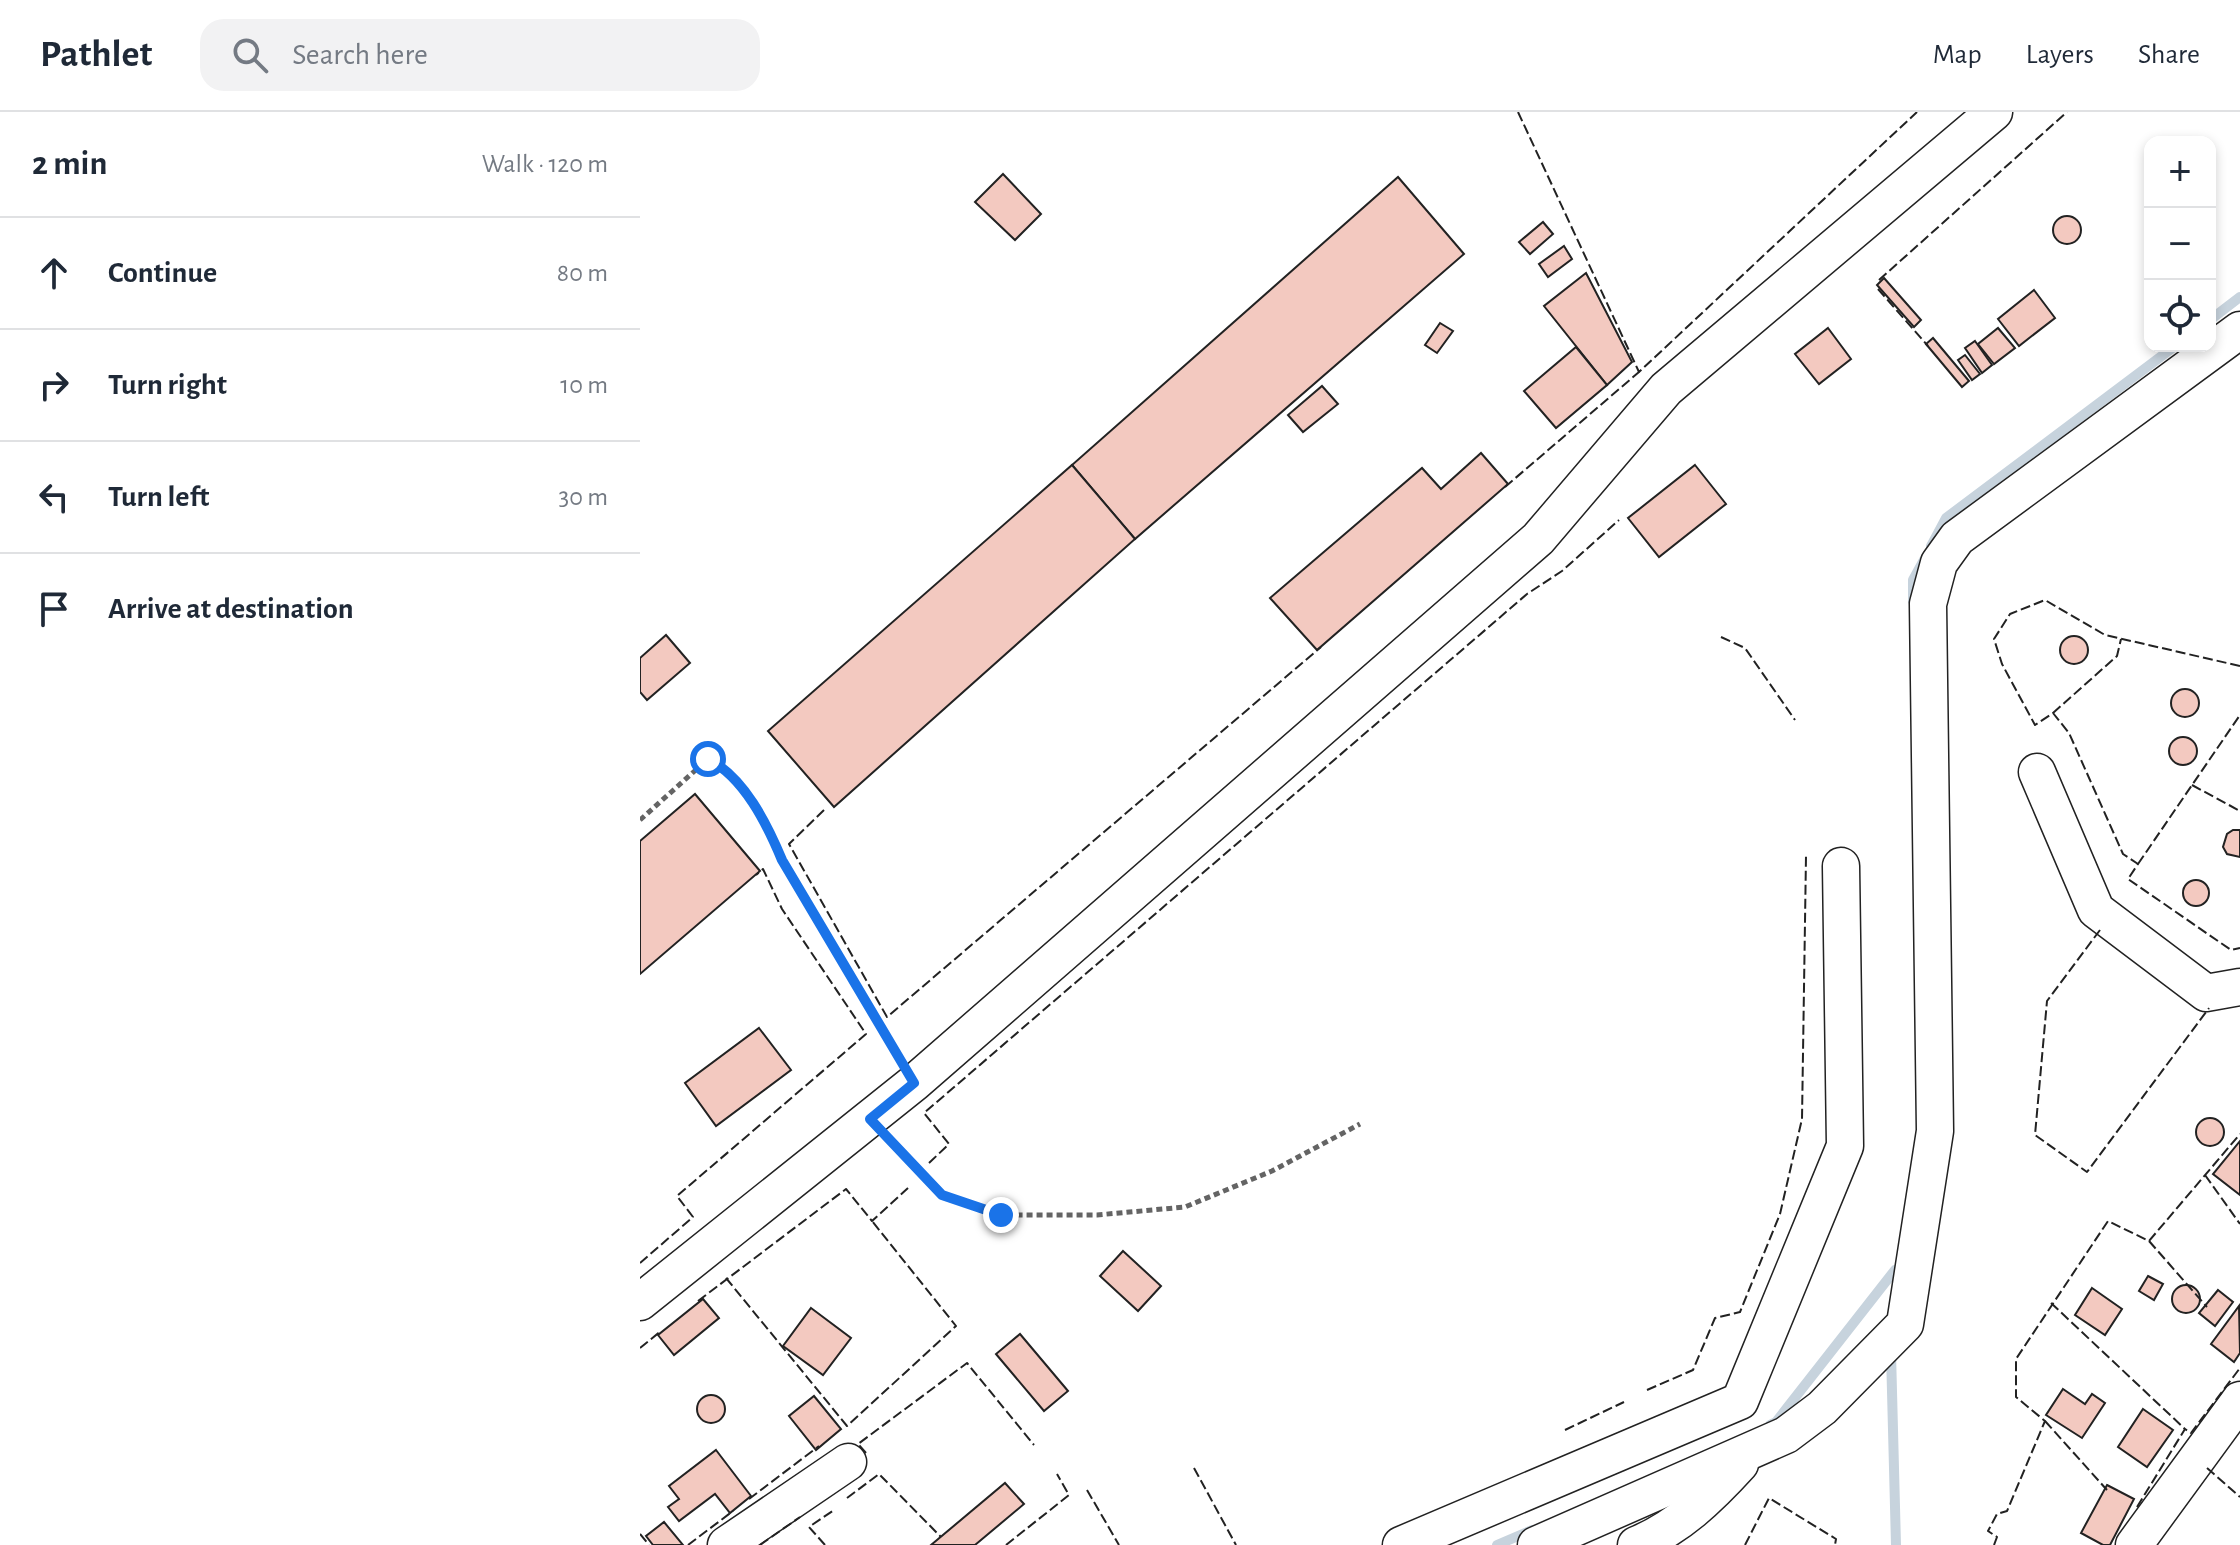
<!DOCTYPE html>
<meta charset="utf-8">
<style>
:root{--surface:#fff;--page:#f2f2f3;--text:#1f2937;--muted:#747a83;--line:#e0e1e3}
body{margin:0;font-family:"Alegreya Sans",sans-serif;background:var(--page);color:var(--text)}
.controls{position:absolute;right:24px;top:24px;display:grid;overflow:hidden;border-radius:16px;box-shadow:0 4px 12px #0003}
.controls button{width:72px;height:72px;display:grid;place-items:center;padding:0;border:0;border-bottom:2px solid var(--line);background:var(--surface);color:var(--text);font:40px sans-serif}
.stop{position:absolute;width:24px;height:24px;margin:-18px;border:6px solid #1a73e8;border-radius:50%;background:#fff}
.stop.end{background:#1a73e8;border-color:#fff;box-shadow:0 2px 8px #0008}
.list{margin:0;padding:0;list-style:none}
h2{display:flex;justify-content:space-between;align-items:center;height:104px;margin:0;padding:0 32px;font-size:34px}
h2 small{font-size:26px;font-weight:400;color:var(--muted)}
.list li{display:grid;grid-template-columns:52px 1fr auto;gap:24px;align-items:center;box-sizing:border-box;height:112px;padding:0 32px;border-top:2px solid var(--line)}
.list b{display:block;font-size:30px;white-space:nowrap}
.list em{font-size:26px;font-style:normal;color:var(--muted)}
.icon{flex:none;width:44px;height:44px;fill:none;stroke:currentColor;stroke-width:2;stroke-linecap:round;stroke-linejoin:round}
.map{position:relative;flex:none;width:1600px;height:1433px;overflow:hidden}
header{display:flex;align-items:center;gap:48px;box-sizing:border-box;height:112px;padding:0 40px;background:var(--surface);border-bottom:2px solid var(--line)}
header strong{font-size:38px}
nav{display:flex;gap:44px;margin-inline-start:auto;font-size:28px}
.search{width:560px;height:72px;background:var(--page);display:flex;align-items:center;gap:20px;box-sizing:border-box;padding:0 28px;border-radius:24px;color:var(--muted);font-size:30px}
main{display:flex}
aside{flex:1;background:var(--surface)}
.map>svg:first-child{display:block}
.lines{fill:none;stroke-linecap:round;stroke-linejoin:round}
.stream{stroke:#c7d3dd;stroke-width:10}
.building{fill:#f3c9c0;stroke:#222;stroke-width:2}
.minor-casing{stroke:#222;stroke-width:39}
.path{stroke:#646464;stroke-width:5;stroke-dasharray:6 4;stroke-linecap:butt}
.minor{stroke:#fff;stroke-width:36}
.fence{stroke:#222;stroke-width:2;stroke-dasharray:10 4;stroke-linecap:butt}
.route{stroke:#1a73e8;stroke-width:10}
</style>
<header>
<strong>Pathlet</strong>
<div class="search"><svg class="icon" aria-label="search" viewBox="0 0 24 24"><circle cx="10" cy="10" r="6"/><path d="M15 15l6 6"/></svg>Search here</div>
<nav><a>Map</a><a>Layers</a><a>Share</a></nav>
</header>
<main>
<aside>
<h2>2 min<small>Walk · 120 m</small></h2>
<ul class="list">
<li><svg class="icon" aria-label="ahead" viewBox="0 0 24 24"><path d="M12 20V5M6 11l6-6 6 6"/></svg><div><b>Continue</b></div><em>80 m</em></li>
<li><svg class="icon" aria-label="right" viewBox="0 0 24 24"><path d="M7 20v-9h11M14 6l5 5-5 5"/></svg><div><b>Turn right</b></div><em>10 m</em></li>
<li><svg class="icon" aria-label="left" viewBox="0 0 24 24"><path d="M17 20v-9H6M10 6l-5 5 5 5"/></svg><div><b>Turn left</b></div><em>30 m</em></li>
<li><svg class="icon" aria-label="arrive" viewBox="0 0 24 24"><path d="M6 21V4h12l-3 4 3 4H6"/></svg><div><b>Arrive at destination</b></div></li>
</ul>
</aside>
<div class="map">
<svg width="1600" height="1433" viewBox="0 0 1600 1433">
<rect width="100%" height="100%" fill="#fff"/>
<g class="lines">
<!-- stream -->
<g class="stream">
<path d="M1570 208 1600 185"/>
<path d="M1291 434 1306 406 1535 234"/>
<path d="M1273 489V468L1284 448"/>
<path d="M1251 1241 1256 1433"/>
<path d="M1130 1313 1136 1310 1255 1158"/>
<path d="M857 1433 892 1418"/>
</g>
</g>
<!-- building -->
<g class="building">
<path d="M363 62 401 102 375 128 335 90Z"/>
<path d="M758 65 824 142 495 427 432 353Z"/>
<circle cx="1427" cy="118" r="14"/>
<path d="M903 110 913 122 890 142 879 130Z"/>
<path d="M924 134 932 147 908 165 899 152Z"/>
<path d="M946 161 992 250 967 273 904 194Z"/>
<path d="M1244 166 1281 208 1274 215 1237 173Z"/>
<path d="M1394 178 1415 206 1379 234 1358 207Z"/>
<path d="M800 211 813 219 797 241 785 233Z"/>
<path d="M1188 216 1211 247 1179 272 1155 242Z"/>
<path d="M1358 216 1375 236 1354 252 1338 232Z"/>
<path d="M1293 226 1329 269 1322 275 1286 232Z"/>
<path d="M1335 229 1352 253 1342 261 1325 236Z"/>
<path d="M936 235 967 273 916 316 884 279Z"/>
<path d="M1325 243 1340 262 1332 268 1318 248Z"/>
<path d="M682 274 698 292 663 320 648 303Z"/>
<path d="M841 341 868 372 677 538 630 486 782 356 801 377Z"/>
<path d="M432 353 495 427 194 695 128 619Z"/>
<path d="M1055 353 1086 392 1019 445 988 406Z"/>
<path d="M26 523 50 551 7 588 0 580V546Z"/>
<circle cx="1434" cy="538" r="14"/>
<circle cx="1545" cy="591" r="14"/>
<circle cx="1543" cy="639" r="14"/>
<path d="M55 682 120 759 0 862V729Z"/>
<path d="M1593 718H1600V745L1587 742 1583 735 1587 722Z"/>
<circle cx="1556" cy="781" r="13"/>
<path d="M119 916 151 958 76 1014 45 971Z"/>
<circle cx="1570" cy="1020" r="14"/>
<path d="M1600 1029V1083L1573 1062Z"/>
<path d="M483 1139 521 1174 498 1199 460 1164Z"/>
<path d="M1508 1164 1523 1172 1514 1188 1499 1179Z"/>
<circle cx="1546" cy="1187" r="14"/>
<path d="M1452 1176 1482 1197 1465 1223 1435 1203Z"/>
<path d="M1578 1178 1593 1190 1575 1214 1559 1201Z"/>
<path d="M63 1187 79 1206 34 1243 18 1223Z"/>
<path d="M1599 1194 1600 1241 1594 1250 1571 1232Z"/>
<path d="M171 1196 211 1226 183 1263 143 1234Z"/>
<path d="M380 1222 428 1279 404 1299 356 1242Z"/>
<path d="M1423 1277 1445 1292 1452 1282 1465 1291 1442 1326 1406 1303Z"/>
<circle cx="71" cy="1297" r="14"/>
<path d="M174 1284 201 1317 176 1338 149 1304Z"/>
<path d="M1503 1297 1533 1318 1507 1355 1478 1335Z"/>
<path d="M76 1338 111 1384 90 1401 75 1382 39 1409 28 1395 39 1387 29 1374Z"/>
<path d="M365 1371 384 1392 335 1433H291Z"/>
<path d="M1467 1373 1494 1387 1470 1433H1463L1441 1421Z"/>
<path d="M24 1410 43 1433H13L6 1424Z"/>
</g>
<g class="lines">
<!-- minor casing -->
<g class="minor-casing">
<g id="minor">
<path d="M1397 660 1456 798 1566 881 1600 875"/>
<path d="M0 1190 274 971 898 427 1026 277 1354 0"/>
<path d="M86 1433 208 1350"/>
<path d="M761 1433 1100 1289 1205 1034 1201 754"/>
<path d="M896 1433 1146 1323 1182 1296 1265 1212 1295 1019 1288 492 1299 451 1317 426 1600 218"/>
<path d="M996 1433C1038 1416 1070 1385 1100 1352"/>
<path d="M1494 1433 1600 1288"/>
</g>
</g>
<!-- path -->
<g class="path">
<path d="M0 708 68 647C104 665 127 712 142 748L257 943"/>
<path d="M252 1031 302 1083 361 1103H457L545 1095 632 1059 720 1012"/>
</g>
<!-- minor -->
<use href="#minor" class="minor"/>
<!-- fence -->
<g class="fence">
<path d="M878 0 999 260 1277 0"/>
<path d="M1239 168 1427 0"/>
<path d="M1238 177 1288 234"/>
<path d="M865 375 999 260"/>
<path d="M1081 525 1105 536 1155 608"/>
<path d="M1600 554 1465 523 1405 488 1370 502 1354 527 1362 552 1395 613 1413 601 1429 621 1483 742 1498 752 1488 767 1591 838 1600 836"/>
<path d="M1413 601 1477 544 1481 527"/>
<path d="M1552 673 1600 699"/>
<path d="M184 698 149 732 247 905 681 535"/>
<path d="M1498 752 1600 603"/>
<path d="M1460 818 1407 889 1395 1023 1447 1060 1569 896"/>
<path d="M289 1051 309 1032 284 1001 887 482 922 459 979 408"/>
<path d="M1565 1063 1600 1112"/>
<path d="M1509 1129 1567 1195"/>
<path d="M0 1151 53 1105 37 1084 226 922 142 797 123 757 116 763"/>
<path d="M86 1166 207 1314 316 1214 232 1109"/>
<path d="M58 1189 206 1077 232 1109 268 1076"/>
<path d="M1411 1191 1545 1317"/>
<path d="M0 1236 21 1219"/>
<path d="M1007 1278 1053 1258 1075 1206 1100 1200 1140 1102 1162 1007 1166 744"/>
<path d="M1405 1309 1467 1378"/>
<path d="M925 1318 984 1290"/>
<path d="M226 1341 218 1332 327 1251 394 1333"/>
<path d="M554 1356 596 1433"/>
<path d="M1567 1356 1600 1385"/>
<path d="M447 1378 479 1433"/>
<path d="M207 1386 239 1362 301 1425"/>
<path d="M109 1387 179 1334"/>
<path d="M1497 1395 1545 1317 1551 1321 1600 1256"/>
<path d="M0 1422 9 1433"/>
<path d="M48 1433 93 1399"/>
<path d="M120 1433 160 1405"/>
<path d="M185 1433 169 1415 194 1398"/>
<path d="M366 1433 429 1383 417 1362"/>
<path d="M1105 1433 1129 1386 1196 1427 1195 1433"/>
<path d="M1354 1433 1357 1425 1348 1419 1357 1402 1367 1399 1405 1309 1376 1285V1247L1468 1109 1509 1129 1600 1022"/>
</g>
</g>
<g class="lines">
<!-- route -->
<path class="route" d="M68 647C104 665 127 712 142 748L274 971 230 1007 302 1083 361 1103"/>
</g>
</svg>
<div class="controls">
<button>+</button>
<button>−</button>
<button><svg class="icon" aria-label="locate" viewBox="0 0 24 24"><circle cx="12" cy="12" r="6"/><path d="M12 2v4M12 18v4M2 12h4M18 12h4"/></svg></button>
</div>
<div class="stop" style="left:68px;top:647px"></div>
<div class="stop end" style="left:361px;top:1103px"></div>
</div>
</main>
